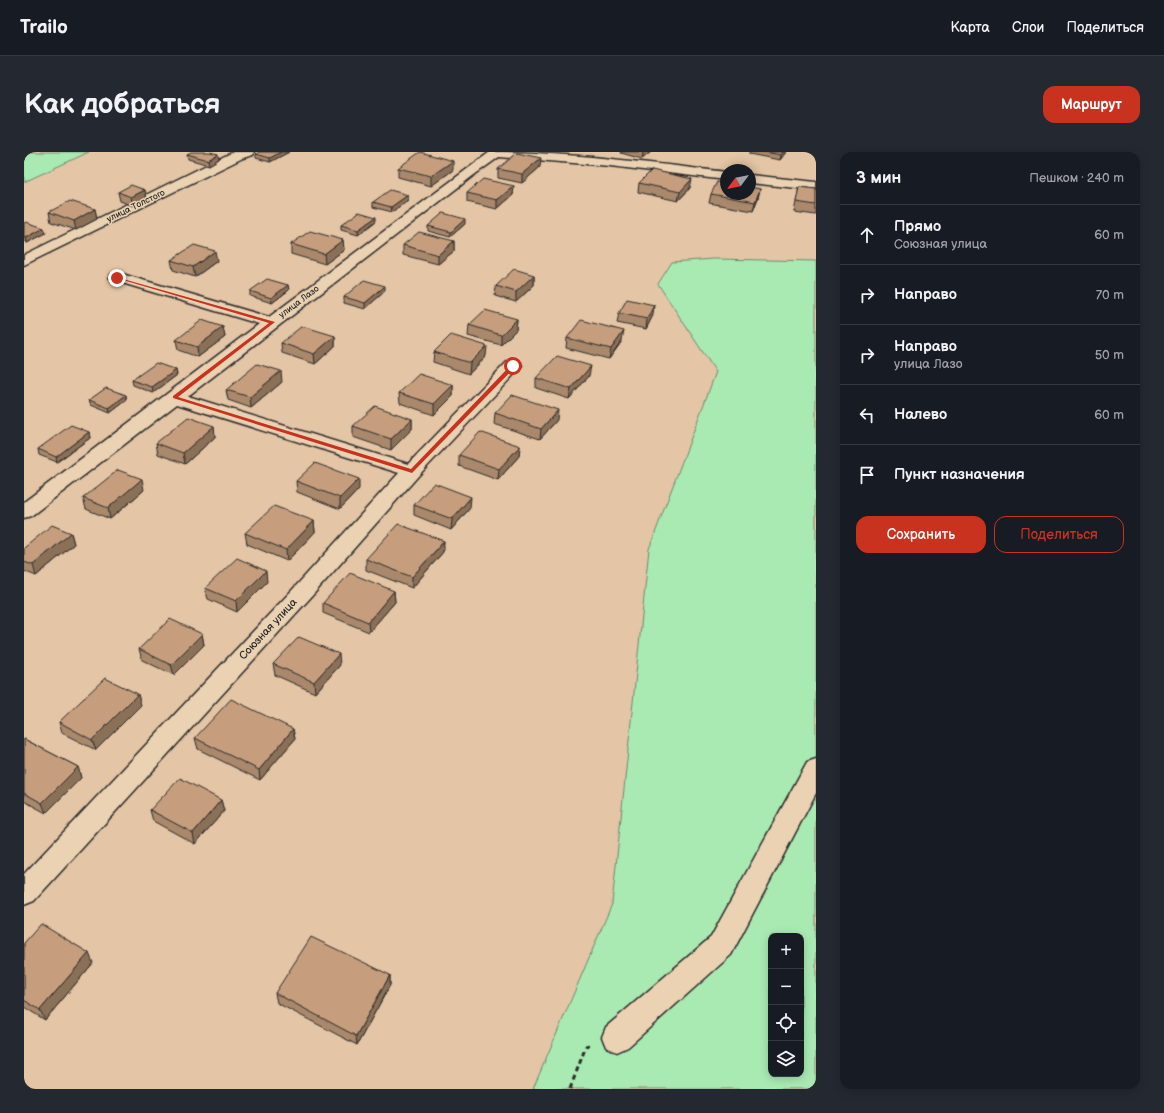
<!DOCTYPE html>
<html lang="ru">
<meta charset="utf-8">
<style>
:root{--surface:#171b24;--page:#242831;--text:#f1f3f6;--muted:#9ea1a6;--line:#363941;--accent:#c8321e}
body{margin:0;font-family:"Balsamiq Sans",sans-serif;background:var(--page);color:var(--text)}
.controls{position:absolute;right:12px;bottom:12px;display:grid;overflow:hidden;border-radius:8px;box-shadow:0 2px 10px #0003}
.controls button{width:36px;height:36px;display:grid;place-items:center;padding:0;border:0;border-bottom:1px solid var(--line);background:var(--surface);color:var(--text);font:20px sans-serif}
.compass{position:absolute;left:696px;top:12px;width:36px;height:36px;border-radius:50%;background:var(--surface);box-shadow:0 2px 10px #0003;rotate:238deg}
.stop{position:absolute;width:12px;height:12px;margin:-9px;border:3px solid #c8321e;border-radius:50%;background:#fff}
.stop.end{background:#c8321e;border-color:#fff;box-shadow:0 1px 4px #0008}
.list{margin:0;padding:0;list-style:none}
h2{display:flex;justify-content:space-between;align-items:center;height:52px;margin:0;padding:0 16px;font-size:17px}
h2 small{font-size:13px;font-weight:400;color:var(--muted)}
.list li{display:grid;grid-template-columns:26px 1fr auto;gap:12px;align-items:center;box-sizing:border-box;height:60px;padding:0 16px;border-top:1px solid var(--line)}
.list b{display:block;font-size:15px;white-space:nowrap}
.list p{margin:0;font-size:13px;white-space:nowrap;color:var(--muted)}
.list em{font-size:13px;font-style:normal;color:var(--muted)}
.actions{display:flex;gap:8px;padding:12px 16px}
.actions a{flex:1;padding:9px 0;border:1px solid var(--accent);border-radius:12px;text-align:center;font-size:14px;color:var(--accent)}
.actions .main{background:var(--accent);color:#fff}
.icon{flex:none;width:22px;height:22px;fill:none;stroke:currentColor;stroke-width:2;stroke-linecap:round;stroke-linejoin:round}
.map{position:relative;flex:none;width:792px;height:937px;overflow:hidden;border-radius:12px}
header{display:flex;align-items:center;gap:24px;box-sizing:border-box;height:56px;padding:0 20px;background:var(--surface);border-bottom:1px solid var(--line)}
header strong{font-size:19px}
nav{display:flex;gap:22px;margin-inline-start:auto;font-size:14px}
.intro{display:flex;align-items:center;justify-content:space-between;box-sizing:border-box;height:96px;padding:0 24px}
h1{margin:0;font-size:28px}
.button{padding:10px 18px;border-radius:12px;background:var(--accent);color:#fff;font-size:14px;font-weight:700}
main{display:flex;gap:24px;padding:0 24px}
aside{flex:1;background:var(--surface);border-radius:12px;box-shadow:0 2px 10px #0003}
.map>svg:first-child{display:block}
.green{fill:#a9eab3;stroke:#6a8a6f;fill-rule:evenodd}
.lines{fill:none;stroke-linecap:round;stroke-linejoin:round}
.minor-casing{stroke:#2b2b2b;stroke-width:3}
.path{stroke:#2b2b2b;stroke-width:3;stroke-dasharray:5 4;stroke-linecap:butt}
.minor{fill:#ebd2b3;fill-rule:evenodd}
.wall{fill:#aa886c;stroke:#2b2b2b}
.shaded-wall{fill:#8b6f58;stroke:#2b2b2b}
.building{fill:#c69e7d;stroke:#2b2b2b}
.route{fill:#c8321e}
.labels{text-anchor:middle;dominant-baseline:central;stroke-width:3;stroke-linejoin:round;paint-order:stroke}
.far-street-label{font-size:9px;fill:#2b2b2b;stroke:#ebd2b3}
.street-label{font-size:11px;fill:#2b2b2b;stroke:#ebd2b3}
</style>
<header>
<strong>Trailo</strong>
<nav><a>Карта</a><a>Слои</a><a>Поделиться</a></nav>
</header>
<div class="intro"><h1>Как добраться</h1><a class="button">Маршрут</a></div>
<main>
<div class="map">
<svg width="792" height="937" viewBox="0 0 792 937">
<rect width="100%" height="100%" fill="#e4c5a5"/>
<filter id="ink" filterUnits="userSpaceOnUse"><feTurbulence type="fractalNoise" baseFrequency=".025" numOctaves="2"/><feDisplacementMap in="SourceGraphic" scale="8" xChannelSelector="R" yChannelSelector="G"/><feConvolveMatrix kernelMatrix="1 2 1 2 8 2 1 2 1" color-interpolation-filters="sRGB"/></filter>
<g filter="url(#ink)">
<!-- green -->
<g class="green">
<path d="M0 0H65L0 30Z"/>
<path d="M690 107 792 109V937H509L588 752 625 397 692 220 634 132 648 110ZM747 784H777V922H747Z"/>
</g>
<g class="lines">
<!-- minor casing -->
<g class="minor-casing">
<g id="minor">
<path d="M209 0H230L229 3 219 6 0 113V103Z"/>
<path d="M466 0C545 0 623 11 702 20V28L586 14 475 5 450 23 164 244 384 312 483 210 489 209 495 210 498 214 395 323 287 445 10 749 0 753V722L271 435 375 321 153 252 7 364 0 366V350L235 172 88 128 85 125 88 122H98L245 165Z"/>
<path d="M726 23 792 30V38L726 31Z"/>
<path d="M792 607V641L707 803 604 895 593 900 582 895 578 885 582 875 687 785 783 610Z"/>
</g>
</g>
<!-- path -->
<path class="path" d="M546 937 562 894 565 893"/>
<!-- minor -->
<use href="#minor" class="minor"/>
</g>
<!-- wall -->
<g class="wall">
<path d="M235 0H265L246 10 232 6V2Z"/>
<path d="M597 0H627L618 7 597 1Z"/>
<path d="M725 0H762L756 8 725 2Z"/>
<path d="M163 2 195 7 185 13 164 7Z"/>
<path d="M516 15 498 31 474 26V17Z"/>
<path d="M374 16 429 18 407 34 374 25Z"/>
<path d="M615 31 666 36 654 49 614 40Z"/>
<path d="M490 34 489 43 473 57 443 50V41Z"/>
<path d="M775 35 792 37V63L770 60Z"/>
<path d="M736 37 734 46 729 59 685 51 687 42Z"/>
<path d="M121 38 123 47 109 54 96 49 94 40Z"/>
<path d="M384 43V48L368 60 349 55V50Z"/>
<path d="M71 57 73 67 52 78 27 70 25 60Z"/>
<path d="M352 69 334 83 317 78V73Z"/>
<path d="M0 71 22 81 3 91 0 89Z"/>
<path d="M441 72 426 85 404 79V74Z"/>
<path d="M319 88 320 98 301 112 267 102V92Z"/>
<path d="M430 89V99L414 112 379 103V93Z"/>
<path d="M147 108 193 109 171 125 149 118Z"/>
<path d="M510 123V133L492 150 471 144 472 134Z"/>
<path d="M264 133 265 138 248 151 226 144V139Z"/>
<path d="M361 139 341 157 320 151V145Z"/>
<path d="M595 161 629 163 622 177 593 171Z"/>
<path d="M493 167 492 178 477 193 444 184 445 173Z"/>
<path d="M199 175 201 185 174 205 154 198 152 188Z"/>
<path d="M311 184V194L291 212 258 201 257 191Z"/>
<path d="M543 186 598 189 585 207 542 196Z"/>
<path d="M410 200 462 204 445 222 409 210Z"/>
<path d="M152 218 153 223 129 241 109 233 108 228Z"/>
<path d="M565 224 545 247 512 236V226Z"/>
<path d="M258 230 227 256 204 248 202 238Z"/>
<path d="M429 233V244L410 263 376 251 375 241Z"/>
<path d="M65 248H103L86 261 67 253Z"/>
<path d="M471 261 533 268 516 287 470 272Z"/>
<path d="M388 267V277L367 298 329 285V274Z"/>
<path d="M190 274 191 285 161 312 134 302 132 291Z"/>
<path d="M65 280 66 286 33 310 15 303 14 297Z"/>
<path d="M496 294 495 304 474 328 435 314V303Z"/>
<path d="M272 329 335 337 316 357 273 340Z"/>
<path d="M120 338 86 367 62 357 59 346Z"/>
<path d="M390 353 446 356 427 378 390 363Z"/>
<path d="M290 369 291 380 263 409 223 392 221 381Z"/>
<path d="M47 381 50 392 12 424 0 419V396Z"/>
<path d="M420 389 419 400 388 436 342 418V407Z"/>
<path d="M243 430 213 460 184 447 181 436Z"/>
<path d="M370 439 371 450 345 480 299 461V451Z"/>
<path d="M178 482 180 493 150 523 118 508 115 497Z"/>
<path d="M249 512 316 513 291 541 251 523Z"/>
<path d="M117 553 72 598 38 581 35 570Z"/>
<path d="M269 577 271 587 236 628 174 597 171 586Z"/>
<path d="M0 587 54 615 57 626 22 661 0 649Z"/>
<path d="M197 648 200 659 171 692 129 669 126 658Z"/>
<path d="M0 791 69 811 21 868 0 855Z"/>
<path d="M366 823V833L333 893 253 851 251 841Z"/>
</g>
<!-- shaded-wall -->
<g class="shaded-wall">
<path d="M257 0H265L246 10V6Z"/>
<path d="M619 0H627L618 7Z"/>
<path d="M759 0H762L756 8 757 3Z"/>
<path d="M194 2 195 7 185 13 184 8Z"/>
<path d="M517 6 516 15 498 31V22Z"/>
<path d="M429 9V18L407 34V24Z"/>
<path d="M668 27 666 36 654 49 656 40Z"/>
<path d="M490 34 489 43 473 57V48Z"/>
<path d="M736 37 734 46 729 59 731 50Z"/>
<path d="M121 38 123 47 109 54 107 45Z"/>
<path d="M384 43V48L368 60 367 55Z"/>
<path d="M71 57 73 67 52 78 50 69Z"/>
<path d="M352 65V69L334 83V78Z"/>
<path d="M441 67V72L426 85 427 80Z"/>
<path d="M20 76 22 81 3 91 2 86Z"/>
<path d="M319 88 320 98 301 112 300 102Z"/>
<path d="M430 89V99L414 112V103Z"/>
<path d="M191 99 193 109 171 125 169 115Z"/>
<path d="M510 123V133L492 150V140Z"/>
<path d="M264 133 265 138 248 151 247 146Z"/>
<path d="M361 134V139L341 157V151Z"/>
<path d="M630 153 629 163 622 177 623 167Z"/>
<path d="M493 167 492 178 477 193V183Z"/>
<path d="M199 175 201 185 174 205 173 195Z"/>
<path d="M600 179 598 189 585 207 587 197Z"/>
<path d="M311 184V194L291 212 290 202Z"/>
<path d="M463 194 462 204 445 222 446 211Z"/>
<path d="M567 214 565 224 545 247 547 237Z"/>
<path d="M152 218 153 223 129 241 128 235Z"/>
<path d="M257 219 258 230 227 256 226 245Z"/>
<path d="M429 233V244L410 263V252Z"/>
<path d="M102 243 103 248 86 261 85 256Z"/>
<path d="M534 258 533 268 516 287 517 277Z"/>
<path d="M388 267V277L367 298V287Z"/>
<path d="M190 274 191 285 161 312 159 301Z"/>
<path d="M65 280 66 286 33 310 32 305Z"/>
<path d="M496 294 495 304 474 328 475 317Z"/>
<path d="M118 327 120 338 86 367 84 356Z"/>
<path d="M335 327V337L316 357V346Z"/>
<path d="M447 345 446 356 427 378 428 367Z"/>
<path d="M290 369 291 380 263 409 262 398Z"/>
<path d="M47 381 50 392 12 424 9 413Z"/>
<path d="M420 389 419 400 388 436V425Z"/>
<path d="M242 419 243 430 213 460 212 449Z"/>
<path d="M370 439 371 450 345 480 344 470Z"/>
<path d="M178 482 180 493 150 523 147 513Z"/>
<path d="M315 502 316 513 291 541 290 530Z"/>
<path d="M114 542 117 553 72 598 68 588Z"/>
<path d="M269 577 271 587 236 628 235 618Z"/>
<path d="M54 615 57 626 22 661 18 651Z"/>
<path d="M197 648 200 659 171 692 169 681Z"/>
<path d="M65 801 69 811 21 868 16 858Z"/>
<path d="M366 823V833L333 893 332 884Z"/>
</g>
<!-- building -->
<g class="building">
<path d="M167 0H186L194 2 184 8 163 2Z"/>
<path d="M235 0H257L246 6 232 2Z"/>
<path d="M396 0 429 9 407 24 374 16Z"/>
<path d="M740 0H759L757 3Z"/>
<path d="M493 1 517 6 498 22 474 17Z"/>
<path d="M628 18 668 27 656 40 615 31Z"/>
<path d="M459 27 490 34 473 48 443 41Z"/>
<path d="M693 30 702 31V42H726V35L736 37 731 50 687 42Z"/>
<path d="M107 33 121 38 107 45 94 40Z"/>
<path d="M775 35 792 37V53L772 50Z"/>
<path d="M366 38 384 43 367 55 349 50Z"/>
<path d="M46 49 71 57 50 69 25 60Z"/>
<path d="M335 60 352 65 334 78 317 73Z"/>
<path d="M419 61 441 67 427 80 404 74Z"/>
<path d="M2 70 20 76 2 86 0 85V71Z"/>
<path d="M286 79 319 88 300 102 267 92Z"/>
<path d="M395 80 430 89 414 103 379 93Z"/>
<path d="M170 93 191 99 169 115 147 108Z"/>
<path d="M490 117 510 123 492 140 472 134Z"/>
<path d="M243 127 264 133 247 146 226 139Z"/>
<path d="M340 128 361 134 341 151 320 145Z"/>
<path d="M603 147 630 153 623 167 595 161Z"/>
<path d="M461 158 493 167 477 183 445 173Z"/>
<path d="M178 168 199 175 173 195 152 188Z"/>
<path d="M557 168 600 179 587 197 543 186Z"/>
<path d="M278 174 311 184 290 202 257 191Z"/>
<path d="M427 183 463 194 446 211 410 200Z"/>
<path d="M533 204 567 214 547 237 512 226Z"/>
<path d="M132 211 152 218 128 235 108 228Z"/>
<path d="M233 212 257 219 226 245 202 238Z"/>
<path d="M395 222 429 233 410 252 375 241Z"/>
<path d="M82 236 102 243 85 256 65 248Z"/>
<path d="M488 243 534 258 517 277 471 261Z"/>
<path d="M351 254 388 267 367 287 329 274Z"/>
<path d="M164 265 190 274 159 301 132 291Z"/>
<path d="M47 273 65 280 32 305 14 297Z"/>
<path d="M456 280 496 294 475 317 435 303Z"/>
<path d="M291 311 335 327 316 346 272 329Z"/>
<path d="M94 318 118 327 84 356 59 346Z"/>
<path d="M410 331 447 345 428 367 390 353Z"/>
<path d="M250 354 290 369 262 398 221 381Z"/>
<path d="M374 372 420 389 388 425 342 407Z"/>
<path d="M28 373 47 381 9 413 0 410V396Z"/>
<path d="M213 406 242 419 212 449 181 436Z"/>
<path d="M326 421 370 439 344 470 299 451Z"/>
<path d="M146 467 178 482 147 513 115 497Z"/>
<path d="M275 485 315 502 290 530 249 512Z"/>
<path d="M81 526 114 542 68 588 35 570Z"/>
<path d="M207 547 269 577 235 618 171 586Z"/>
<path d="M0 587 54 615 18 651 0 641Z"/>
<path d="M156 626 197 648 169 681 126 658Z"/>
<path d="M17 772 65 801 16 858 0 848V791Z"/>
<path d="M287 785 366 823 332 884 251 841Z"/>
</g>
</g>
<!-- route -->
<path class="route" d="M92 125 251 170 154 245 387 317 487 213 492 214 388 321 149 246V244L245 171 92 126Z"/>
<g class="labels">
<!-- far-street labels -->
<g class="far-street-label">
<text transform="translate(112 54) rotate(-26)">улица Толстого</text>
<text transform="translate(275 150) rotate(-37)">улица Лазо</text>
</g>
<!-- street labels -->
<g class="street-label">
<text transform="translate(244 477) rotate(-47)">Союзная улица</text>
</g>
</g>
</svg>
<div class="controls">
<button>+</button>
<button>−</button>
<button><svg class="icon" aria-label="locate" viewBox="0 0 24 24"><circle cx="12" cy="12" r="6"/><path d="M12 2v4M12 18v4M2 12h4M18 12h4"/></svg></button>
<button><svg class="icon" aria-label="layers" viewBox="0 0 24 24"><path d="M12 4l9 5-9 5-9-5zM3 14l9 5 9-5"/></svg></button>
</div>
<svg class="compass" viewBox="-18 -18 36 36"><path d="M0-13l5 13h-10z" fill="#e53935"/><path d="M0 13l5-13h-10z" fill="#9ea1a6"/></svg>
<div class="stop" style="left:489px;top:214px"></div>
<div class="stop end" style="left:93px;top:126px"></div>
</div>
<aside>
<h2>3 мин<small>Пешком · 240 m</small></h2>
<ul class="list">
<li><svg class="icon" aria-label="ahead" viewBox="0 0 24 24"><path d="M12 20V5M6 11l6-6 6 6"/></svg><div><b>Прямо</b><p>Союзная улица</p></div><em>60 m</em></li>
<li><svg class="icon" aria-label="right" viewBox="0 0 24 24"><path d="M7 20v-9h11M14 6l5 5-5 5"/></svg><div><b>Направо</b></div><em>70 m</em></li>
<li><svg class="icon" aria-label="right" viewBox="0 0 24 24"><path d="M7 20v-9h11M14 6l5 5-5 5"/></svg><div><b>Направо</b><p>улица Лазо</p></div><em>50 m</em></li>
<li><svg class="icon" aria-label="left" viewBox="0 0 24 24"><path d="M17 20v-9H6M10 6l-5 5 5 5"/></svg><div><b>Налево</b></div><em>60 m</em></li>
<li><svg class="icon" aria-label="arrive" viewBox="0 0 24 24"><path d="M6 21V4h12l-3 4 3 4H6"/></svg><div><b>Пункт назначения</b></div></li>
</ul>
<div class="actions"><a class="main">Сохранить</a><a>Поделиться</a></div>
</aside>
</main>
